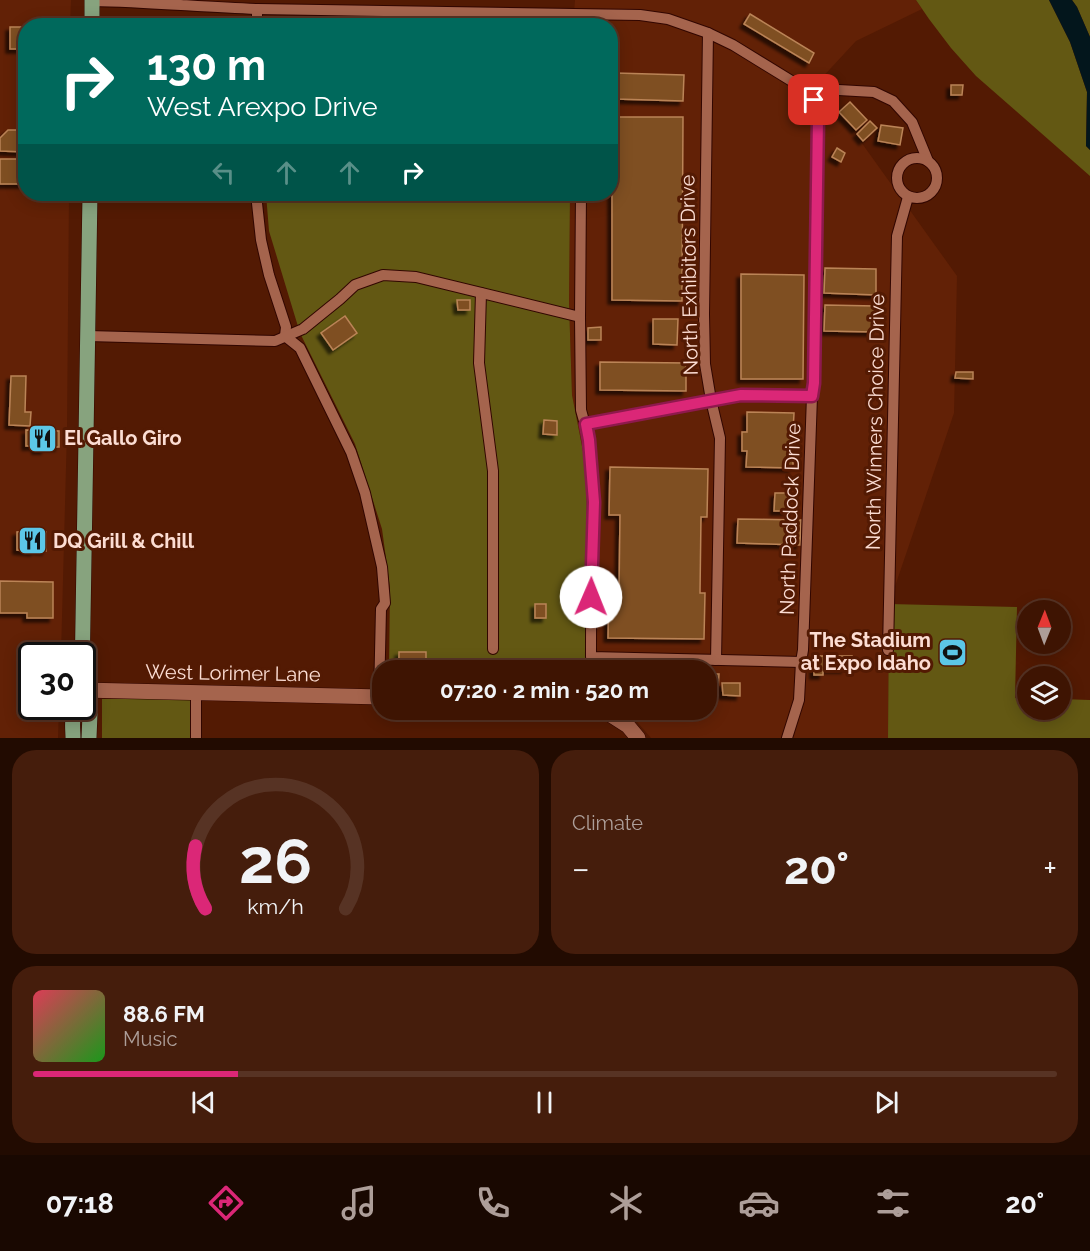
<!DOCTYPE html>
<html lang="en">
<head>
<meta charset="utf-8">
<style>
  body { margin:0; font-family:Raleway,sans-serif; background:#451d0c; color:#f1f3f6; height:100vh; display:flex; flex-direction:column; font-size:22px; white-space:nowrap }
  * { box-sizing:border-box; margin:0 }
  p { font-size:20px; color:#ad9e99 }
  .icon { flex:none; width:33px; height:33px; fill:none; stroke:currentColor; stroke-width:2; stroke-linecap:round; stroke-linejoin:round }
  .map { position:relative; height:738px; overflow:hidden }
  .side { display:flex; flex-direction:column; gap:12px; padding:12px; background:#220b01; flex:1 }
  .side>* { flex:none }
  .guide { position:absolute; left:18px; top:18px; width:600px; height:183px; border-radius:24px; box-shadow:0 3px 15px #0003,0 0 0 2px #573324; background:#00695c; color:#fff; overflow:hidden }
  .needle { width:39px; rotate:1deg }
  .fabs { position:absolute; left:1017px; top:600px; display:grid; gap:12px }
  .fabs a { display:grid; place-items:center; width:54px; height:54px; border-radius:50%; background:#3e1402; box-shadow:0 3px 15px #0003,0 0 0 2px #573324; font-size:30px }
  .speed { position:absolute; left:18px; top:642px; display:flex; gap:12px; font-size:30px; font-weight:700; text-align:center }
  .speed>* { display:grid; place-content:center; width:78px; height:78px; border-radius:50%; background:#3e1402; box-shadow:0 3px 15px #0003,0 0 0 2px #573324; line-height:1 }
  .speed .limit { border:3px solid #111; border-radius:9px; background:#fff; color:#111 }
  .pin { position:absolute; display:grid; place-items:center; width:51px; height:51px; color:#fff; margin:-26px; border-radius:12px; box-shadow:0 3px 9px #0006 }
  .me { position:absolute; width:66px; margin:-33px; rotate:1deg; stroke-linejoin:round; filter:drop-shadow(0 0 4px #0008) }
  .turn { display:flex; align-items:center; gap:21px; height:126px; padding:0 30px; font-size:27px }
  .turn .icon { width:78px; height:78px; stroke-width:2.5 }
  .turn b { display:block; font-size:42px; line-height:51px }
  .lanes { display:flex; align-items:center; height:57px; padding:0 30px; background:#0003; justify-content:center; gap:30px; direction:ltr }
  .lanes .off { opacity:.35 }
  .big { font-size:45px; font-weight:700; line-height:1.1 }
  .side .tile { flex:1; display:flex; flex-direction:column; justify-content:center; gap:9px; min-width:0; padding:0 21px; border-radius:24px; background:#451d0c }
  .side .dial { align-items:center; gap:0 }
  .dial svg { height:156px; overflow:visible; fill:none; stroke:#573324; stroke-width:7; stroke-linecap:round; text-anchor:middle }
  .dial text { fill:#f1f3f6; stroke:none }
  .song { display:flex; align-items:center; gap:18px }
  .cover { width:72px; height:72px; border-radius:9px; background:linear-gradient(135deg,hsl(350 70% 55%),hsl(120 70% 35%)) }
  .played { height:6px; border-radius:3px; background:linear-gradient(90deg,#db2777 20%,#573324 20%) }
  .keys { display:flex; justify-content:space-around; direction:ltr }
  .heat { display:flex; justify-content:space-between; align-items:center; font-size:33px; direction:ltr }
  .side .tiles { flex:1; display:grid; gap:12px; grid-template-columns:1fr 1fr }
  .tile:last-child { grid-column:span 2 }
  .trip { position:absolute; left:372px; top:660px; width:345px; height:60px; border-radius:24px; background:#3e1402; box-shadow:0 3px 15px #0003,0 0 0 2px #573324; font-weight:700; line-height:60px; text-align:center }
  .tab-bar { display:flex; height:96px; justify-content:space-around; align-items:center; background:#190801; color:#ad9e99 }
  .tab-bar .icon { width:42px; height:42px }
  .tab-bar .on { color:#db2777 }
  .tab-bar b { font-size:27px; color:#f1f3f6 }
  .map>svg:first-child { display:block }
  .built { fill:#622106 }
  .green { fill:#635813 }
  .water { fill:#03161c }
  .building { fill:#7f4f24; stroke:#bb8457; stroke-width:1.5; filter:url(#shadow) }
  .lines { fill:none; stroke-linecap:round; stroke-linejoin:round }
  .street-casing { stroke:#310600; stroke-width:12 }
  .secondary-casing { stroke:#310600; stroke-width:16 }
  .primary-casing { stroke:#310600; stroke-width:16 }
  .street { stroke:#a5644d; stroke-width:10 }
  .secondary { stroke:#a5644d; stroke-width:15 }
  .primary { stroke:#87a37e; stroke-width:15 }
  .route-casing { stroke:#8e194d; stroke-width:15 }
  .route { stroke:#db2777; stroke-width:10 }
  .labels { text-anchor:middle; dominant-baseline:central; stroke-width:6; stroke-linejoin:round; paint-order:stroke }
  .street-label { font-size:20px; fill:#fcddd3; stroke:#531a03 }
  .poi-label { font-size:20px; font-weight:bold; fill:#fcddd3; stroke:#531a03; text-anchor:start }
</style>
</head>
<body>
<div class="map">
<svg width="1090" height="738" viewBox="0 0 1090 738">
  <defs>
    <filter id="shadow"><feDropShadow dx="-4" dy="4" stdDeviation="1.5" flood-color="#0009"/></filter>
  </defs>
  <rect width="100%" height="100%" fill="#531a03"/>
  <!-- built -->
  <g class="built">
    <path d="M 0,0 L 71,0 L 70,25 L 26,26 L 26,194 L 69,194 L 67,430 L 61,655 L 32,656 L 32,706 L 59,707 L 58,738 L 0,738 Z"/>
    <path d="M 575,0 L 916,0 L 922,9 L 856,41 L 818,82 L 957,276 L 954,413 L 889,604 L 888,738 L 651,738 L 633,717 L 620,710 L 706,710 L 706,670 L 595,670 L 598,528 L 572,395 L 569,303 L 570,194 L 610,194 L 610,26 L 573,25 Z"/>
  </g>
  <!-- green -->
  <g class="green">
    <path d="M 916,0 L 1049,0 L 1070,42 L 1087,92 L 1086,146 L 1090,150 L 1090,176 L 976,76 L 951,48 L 929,19 Z"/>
    <path d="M 1072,0 L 1090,0 L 1090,37 L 1077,7 Z"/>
    <path d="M 266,20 L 469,25 L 266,26 Z"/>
    <path d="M 266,194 L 570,194 L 569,303 L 572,395 L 598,528 L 595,670 L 389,670 L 390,588 L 382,529 L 355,444 L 300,333 L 269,231 Z"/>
    <path d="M 889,604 L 1017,607 L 1015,698 L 1027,698 L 1028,710 L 1060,710 L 1061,699 L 1090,700 L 1090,738 L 888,738 Z"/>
    <path d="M 102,699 L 191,699 L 192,738 L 102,738 Z"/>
  </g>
  <!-- water -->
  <path class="water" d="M 1049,0 L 1072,0 L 1077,7 L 1090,37 L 1090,150 L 1086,146 L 1087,92 L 1070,42 Z"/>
  <!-- building -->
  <g class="building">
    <path d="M 750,14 L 814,53 L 809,63 L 744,24 Z"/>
    <rect x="10" y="27" width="16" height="22"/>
    <path d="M 616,73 L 684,75 L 683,101 L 615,99 Z"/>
    <path d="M 951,85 L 963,85 L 962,95 L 951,95 Z"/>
    <path d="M 850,102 L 867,120 L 856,130 L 839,112 Z"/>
    <path d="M 612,117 L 683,117 L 682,301 L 612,300 Z"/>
    <path d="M 870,121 L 877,128 L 863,141 L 857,134 Z"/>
    <path d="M 881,125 L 903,128 L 900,145 L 878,141 Z"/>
    <path d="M 8,130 L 26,130 L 26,152 L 0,151 L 0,138 Z"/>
    <path d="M 837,148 L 845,153 L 841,162 L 832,157 Z"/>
    <rect x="0" y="159" width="26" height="25"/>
    <path d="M 825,268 L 876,269 L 876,295 L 824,293 Z"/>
    <path d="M 741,274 L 804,275 L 803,379 L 741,379 Z"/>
    <path d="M 457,300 L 470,300 L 470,310 L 458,310 Z"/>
    <path d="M 825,305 L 875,306 L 875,332 L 824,331 Z"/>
    <path d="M 345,316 L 357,333 L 333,350 L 321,333 Z"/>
    <path d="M 653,319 L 678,319 L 677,345 L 653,344 Z"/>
    <path d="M 601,327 L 601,340 L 588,340 L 588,328 Z"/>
    <path d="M 600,362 L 686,363 L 686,391 L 600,390 Z"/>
    <path d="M 956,372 L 973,372 L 973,379 L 955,378 Z"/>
    <path d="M 11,376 L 26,376 L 25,412 L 31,412 L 30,426 L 9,425 Z"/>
    <path d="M 747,412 L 794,413 L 793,432 L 799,432 L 799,453 L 793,453 L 793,468 L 746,467 L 747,451 L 742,451 L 742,432 L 747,432 Z"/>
    <path d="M 544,420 L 557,421 L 557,435 L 543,434 Z"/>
    <path d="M 26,430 L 59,431 L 59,447 L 45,447 L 45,450 L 36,450 L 36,446 L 26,446 Z"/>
    <path d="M 610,467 L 708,469 L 707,517 L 701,517 L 700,593 L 705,593 L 704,639 L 608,638 L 609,591 L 619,592 L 620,515 L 609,515 Z"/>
    <path d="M 775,493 L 787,493 L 787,511 L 774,511 Z"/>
    <path d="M 738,519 L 801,520 L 800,545 L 737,543 Z"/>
    <path d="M 30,531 L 46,532 L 46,551 L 34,550 L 34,552 L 17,550 L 17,532 Z"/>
    <path d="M 0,581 L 53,582 L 53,618 L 27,618 L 27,613 L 0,613 Z"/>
    <rect x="535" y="604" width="11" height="14"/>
    <path d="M 399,652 L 426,652 L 426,667 L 399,666 Z"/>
    <path d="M 814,656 L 852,656 L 852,664 L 845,664 L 845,669 L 823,669 L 823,675 L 814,675 Z"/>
    <path d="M 513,668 L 570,669 L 570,670 L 513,670 Z"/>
    <path d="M 706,674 L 719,674 L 718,690 L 706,690 Z"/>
    <path d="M 722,683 L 740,683 L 740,696 L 723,695 Z"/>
  </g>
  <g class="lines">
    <defs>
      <g id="street">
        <path d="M 92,1 C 147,2 202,7 257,9 C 384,12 512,13 640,15 L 668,19 L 708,33 L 733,45 L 803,88 L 874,92 L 893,101 L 912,122 L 928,161"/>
        <path d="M 257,26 L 257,9"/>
        <path d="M 708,33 L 704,314 L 705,364 L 711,400 L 720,438 L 716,660"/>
        <circle cx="917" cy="178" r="20"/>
        <path d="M 256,194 L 261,240 L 269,275 L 286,327 L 285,336 L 300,348 L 351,452 L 365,493 L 382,567 L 385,603 L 381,609 L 379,697"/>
        <path d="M 581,194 L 580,317 L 581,410 C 596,457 593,513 592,561 C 591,593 591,625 591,657 L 801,662"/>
        <path d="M 481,293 L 479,363 L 493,471 L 493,649"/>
        <path d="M 88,336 L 275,341 L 303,329 L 340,299 L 355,285 L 383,275 L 416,277 L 580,317"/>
        <path d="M 586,424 L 741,395 L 812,396"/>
        <path d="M 888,650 L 897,236 L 908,197"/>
        <path d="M 196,693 L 196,738"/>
        <path d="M 787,738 L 799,700 L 801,662 L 803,650 L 812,396 L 814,383 L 818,119 L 814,100 L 803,88"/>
      </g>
      <g id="secondary">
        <path d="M 82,690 L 382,697"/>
        <path d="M 603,710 L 628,726 L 638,738"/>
      </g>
      <g id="primary">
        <path d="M 92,26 L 92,0"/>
        <path d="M 82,680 L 90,194"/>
        <path d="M 82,704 L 90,714 L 89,738"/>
        <path d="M 73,738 C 73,728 70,714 79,706"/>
      </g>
    </defs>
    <!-- street casing -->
    <use href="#street" class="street-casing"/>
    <!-- secondary casing -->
    <use href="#secondary" class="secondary-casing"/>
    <!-- primary casing -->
    <use href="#primary" class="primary-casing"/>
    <!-- street -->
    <use href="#street" class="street"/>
    <!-- secondary -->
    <use href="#secondary" class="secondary"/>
    <!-- primary -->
    <use href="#primary" class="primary"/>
  </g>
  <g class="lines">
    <defs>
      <path id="route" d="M 591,597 L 594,502 L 589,440 L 586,424 L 741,395 L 812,396 L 814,383 L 818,119 L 814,100"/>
    </defs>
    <!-- route casing -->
    <use href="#route" class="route-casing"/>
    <!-- route -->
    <use href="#route" class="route"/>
  </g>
  <!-- icons -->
  <defs>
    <symbol id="restaurant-square" viewBox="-11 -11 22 22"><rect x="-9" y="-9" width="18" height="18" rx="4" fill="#5cc7e7" stroke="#531a03"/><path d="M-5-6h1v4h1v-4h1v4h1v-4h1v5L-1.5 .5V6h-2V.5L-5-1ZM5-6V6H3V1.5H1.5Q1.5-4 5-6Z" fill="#111"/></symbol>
    <symbol id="stadium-square" viewBox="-11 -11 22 22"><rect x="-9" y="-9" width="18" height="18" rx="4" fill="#5cc7e7" stroke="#531a03"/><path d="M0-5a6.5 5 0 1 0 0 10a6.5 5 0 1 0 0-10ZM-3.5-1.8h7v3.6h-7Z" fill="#111"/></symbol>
  </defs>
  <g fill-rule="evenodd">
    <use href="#restaurant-square" x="26" y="422" width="33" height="33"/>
    <use href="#restaurant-square" x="16" y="524" width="33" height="33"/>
    <use href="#stadium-square" x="936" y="636" width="33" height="33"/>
  </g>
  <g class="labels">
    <!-- street labels -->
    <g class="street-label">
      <text transform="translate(689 275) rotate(-91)">North Exhibitors Drive</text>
      <text transform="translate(875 422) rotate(-89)">North Winners Choice Drive</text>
      <text transform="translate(790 519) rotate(-88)">North Paddock Drive</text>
      <text transform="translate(233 673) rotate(1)">West Lorimer Lane</text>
    </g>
    <!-- poi labels -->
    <g class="poi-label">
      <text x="64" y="438">El Gallo Giro</text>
      <text x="53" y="541">DQ Grill &amp; Chill</text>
      <text x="931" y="640" text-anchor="end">The Stadium<tspan x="931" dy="23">at Expo Idaho</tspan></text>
    </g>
  </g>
</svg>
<div class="fabs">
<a><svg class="needle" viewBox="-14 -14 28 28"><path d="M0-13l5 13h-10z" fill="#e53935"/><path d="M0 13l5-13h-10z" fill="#ad9e99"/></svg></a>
<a><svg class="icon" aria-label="layers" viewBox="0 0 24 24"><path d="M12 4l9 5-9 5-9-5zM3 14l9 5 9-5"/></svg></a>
</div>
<div class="speed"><div class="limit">30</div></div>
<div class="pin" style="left:814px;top:100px;background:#d93025"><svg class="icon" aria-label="arrive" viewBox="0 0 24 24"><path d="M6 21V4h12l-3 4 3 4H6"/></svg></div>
<svg class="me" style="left:591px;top:597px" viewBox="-20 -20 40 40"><circle r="19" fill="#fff"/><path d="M0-13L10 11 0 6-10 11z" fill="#db2777"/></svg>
<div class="trip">07:20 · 2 min · 520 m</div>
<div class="guide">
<div class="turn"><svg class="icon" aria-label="right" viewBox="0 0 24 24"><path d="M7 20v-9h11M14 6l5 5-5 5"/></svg><div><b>130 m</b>West Arexpo Drive</div></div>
<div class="lanes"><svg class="icon off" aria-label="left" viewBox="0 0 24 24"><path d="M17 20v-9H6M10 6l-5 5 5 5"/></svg><svg class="icon off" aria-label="ahead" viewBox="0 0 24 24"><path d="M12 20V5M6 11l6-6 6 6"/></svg><svg class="icon off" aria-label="ahead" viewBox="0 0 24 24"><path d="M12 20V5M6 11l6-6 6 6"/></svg><svg class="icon" aria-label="right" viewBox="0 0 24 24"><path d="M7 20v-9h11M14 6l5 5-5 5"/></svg></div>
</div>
</div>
<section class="side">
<div class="tiles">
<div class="tile dial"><svg viewBox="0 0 100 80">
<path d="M14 69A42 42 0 1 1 86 69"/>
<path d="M14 69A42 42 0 0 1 9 37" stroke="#db2777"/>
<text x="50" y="56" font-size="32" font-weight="700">26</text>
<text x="50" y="72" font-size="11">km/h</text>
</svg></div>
<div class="tile"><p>Climate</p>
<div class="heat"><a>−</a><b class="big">20°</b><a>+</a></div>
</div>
<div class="tile">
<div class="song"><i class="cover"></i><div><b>88.6 FM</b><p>Music</p></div></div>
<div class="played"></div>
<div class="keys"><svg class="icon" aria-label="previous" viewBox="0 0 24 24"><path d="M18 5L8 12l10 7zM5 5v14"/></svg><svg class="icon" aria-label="pause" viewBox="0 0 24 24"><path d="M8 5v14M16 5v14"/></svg><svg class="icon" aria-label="next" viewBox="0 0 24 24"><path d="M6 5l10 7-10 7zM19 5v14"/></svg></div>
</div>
</div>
</section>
<nav class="tab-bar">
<b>07:18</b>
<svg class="icon on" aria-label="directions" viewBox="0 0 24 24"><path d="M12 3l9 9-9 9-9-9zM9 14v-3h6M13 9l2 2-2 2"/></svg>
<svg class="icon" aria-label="music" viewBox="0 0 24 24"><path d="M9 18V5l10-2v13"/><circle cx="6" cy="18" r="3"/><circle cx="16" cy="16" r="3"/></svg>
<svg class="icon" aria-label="phone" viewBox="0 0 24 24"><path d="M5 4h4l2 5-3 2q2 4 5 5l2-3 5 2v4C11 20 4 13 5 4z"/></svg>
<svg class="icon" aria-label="climate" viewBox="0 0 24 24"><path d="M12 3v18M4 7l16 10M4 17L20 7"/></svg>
<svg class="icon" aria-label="car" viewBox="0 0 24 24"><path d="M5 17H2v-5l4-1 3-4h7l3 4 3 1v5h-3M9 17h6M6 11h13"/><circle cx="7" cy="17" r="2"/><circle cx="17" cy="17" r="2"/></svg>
<svg class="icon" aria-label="filters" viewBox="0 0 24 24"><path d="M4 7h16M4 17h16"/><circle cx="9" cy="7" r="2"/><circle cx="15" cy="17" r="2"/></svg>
<b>20°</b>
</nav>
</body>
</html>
